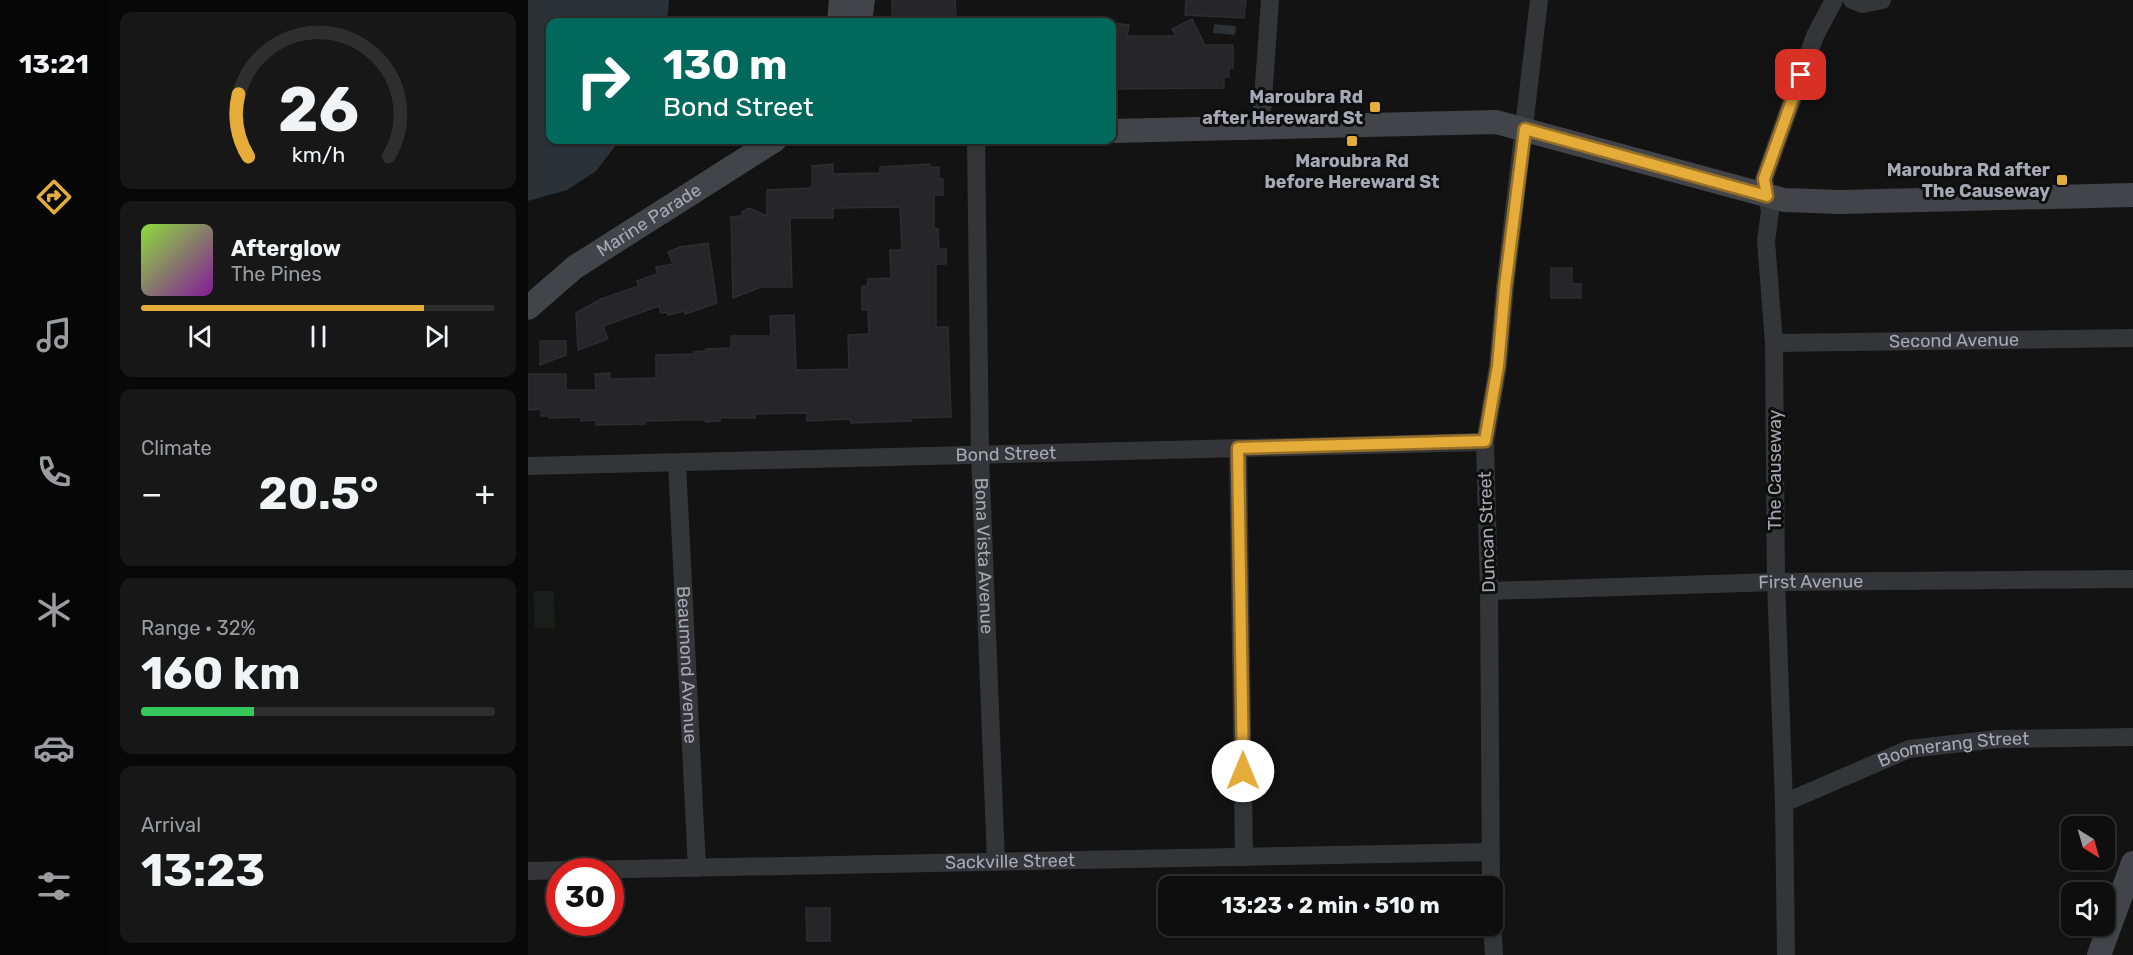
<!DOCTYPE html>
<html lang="en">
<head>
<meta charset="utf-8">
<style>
  body { margin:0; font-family:Rubik,sans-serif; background:#171718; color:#f1f3f6; height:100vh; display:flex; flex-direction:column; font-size:22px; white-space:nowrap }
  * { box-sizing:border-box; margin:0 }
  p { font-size:20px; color:#9b9c9e }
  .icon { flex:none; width:33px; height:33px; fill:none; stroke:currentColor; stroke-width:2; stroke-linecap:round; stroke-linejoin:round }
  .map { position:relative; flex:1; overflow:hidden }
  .side { display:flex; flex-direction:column; gap:12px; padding:12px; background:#080808; width:420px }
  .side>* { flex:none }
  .banner { position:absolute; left:18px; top:18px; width:570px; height:126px; border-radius:12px; box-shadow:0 2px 4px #0004,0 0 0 2px #2e2e2f; background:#00695c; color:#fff; overflow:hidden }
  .needle { width:39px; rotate:143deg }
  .fabs { position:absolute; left:1533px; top:816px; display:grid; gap:12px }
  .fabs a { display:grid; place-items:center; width:54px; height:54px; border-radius:12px; background:#0e0e0f; box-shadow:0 2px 4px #0004,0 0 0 2px #2e2e2f; font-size:30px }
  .speed { position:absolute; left:18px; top:858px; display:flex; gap:12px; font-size:30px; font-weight:700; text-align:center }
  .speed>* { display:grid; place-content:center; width:78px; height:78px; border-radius:50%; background:#0e0e0f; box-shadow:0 2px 4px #0004,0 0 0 2px #2e2e2f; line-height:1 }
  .speed .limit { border:9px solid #d22; background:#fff; color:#111 }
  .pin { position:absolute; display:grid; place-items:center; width:51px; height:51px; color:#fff; margin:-26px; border-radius:12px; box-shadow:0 3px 9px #0006 }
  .me { position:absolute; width:66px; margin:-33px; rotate:0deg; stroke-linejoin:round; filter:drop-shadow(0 0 4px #0008) }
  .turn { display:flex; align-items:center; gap:21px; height:126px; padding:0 18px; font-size:27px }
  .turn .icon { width:78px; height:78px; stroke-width:2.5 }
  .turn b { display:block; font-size:42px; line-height:51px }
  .big { font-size:45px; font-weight:700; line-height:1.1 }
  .side .card { flex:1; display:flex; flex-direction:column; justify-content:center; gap:9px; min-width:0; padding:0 21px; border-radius:12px; background:#171718 }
  .side .dial { align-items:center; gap:0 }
  .dial svg { height:156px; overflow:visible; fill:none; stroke:#2e2e2f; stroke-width:7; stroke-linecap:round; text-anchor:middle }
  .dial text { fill:#f1f3f6; stroke:none }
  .song { display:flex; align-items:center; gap:18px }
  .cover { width:72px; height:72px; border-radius:9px; background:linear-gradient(135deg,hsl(90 70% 55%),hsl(290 70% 35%)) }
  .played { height:6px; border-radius:3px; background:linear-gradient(90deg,#e5ac3a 80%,#2e2e2f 80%) }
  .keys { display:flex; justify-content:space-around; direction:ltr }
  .heat { display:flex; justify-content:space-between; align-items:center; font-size:33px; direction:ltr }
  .charge { height:9px; border-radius:4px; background:linear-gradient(90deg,#34c759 32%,#2e2e2f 0) }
  .trip { position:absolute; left:630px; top:876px; width:345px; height:60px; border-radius:12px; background:#0e0e0f; box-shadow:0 2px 4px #0004,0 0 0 2px #2e2e2f; font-weight:700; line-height:60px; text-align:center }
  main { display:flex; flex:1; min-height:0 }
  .dock { display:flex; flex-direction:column; width:108px; justify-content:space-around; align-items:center; background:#060606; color:#9b9c9e }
  .dock .icon { width:42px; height:42px }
  .dock .on { color:#e5ac3a }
  .dock b { font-size:27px; color:#f1f3f6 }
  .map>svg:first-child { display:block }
  .green { fill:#191e1a }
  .water { fill:#2a3137 }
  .building { fill:#262628; stroke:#2d2d30; stroke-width:1.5 }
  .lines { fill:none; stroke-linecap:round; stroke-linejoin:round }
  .street { stroke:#343539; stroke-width:18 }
  .secondary { stroke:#424449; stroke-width:24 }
  .route-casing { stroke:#957026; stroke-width:15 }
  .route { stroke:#e5ac3a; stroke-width:10 }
  .poi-dot { fill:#e5ac3a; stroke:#0e0e0f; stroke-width:2 }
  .labels { text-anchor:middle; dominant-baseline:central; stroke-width:6; stroke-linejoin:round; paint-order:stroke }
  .poi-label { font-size:18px; font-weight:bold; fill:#a5a9b4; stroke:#0e0e0f; text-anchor:end }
  .street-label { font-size:18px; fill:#a5a9b4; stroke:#0e0e0f }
</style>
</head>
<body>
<main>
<nav class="dock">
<b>13:21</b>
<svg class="icon on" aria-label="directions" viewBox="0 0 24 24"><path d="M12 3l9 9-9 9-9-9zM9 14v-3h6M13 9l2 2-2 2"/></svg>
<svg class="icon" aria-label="music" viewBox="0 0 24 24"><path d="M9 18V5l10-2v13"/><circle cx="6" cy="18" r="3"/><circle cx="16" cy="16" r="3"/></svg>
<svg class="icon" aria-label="phone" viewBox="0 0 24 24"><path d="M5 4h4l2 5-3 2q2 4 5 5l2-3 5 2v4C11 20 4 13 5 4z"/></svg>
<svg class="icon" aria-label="climate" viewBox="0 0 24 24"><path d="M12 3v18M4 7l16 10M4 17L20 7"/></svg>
<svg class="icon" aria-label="car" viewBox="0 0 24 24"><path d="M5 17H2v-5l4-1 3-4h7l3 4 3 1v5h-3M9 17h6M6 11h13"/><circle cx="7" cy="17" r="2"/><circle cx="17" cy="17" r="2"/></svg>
<svg class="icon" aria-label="filters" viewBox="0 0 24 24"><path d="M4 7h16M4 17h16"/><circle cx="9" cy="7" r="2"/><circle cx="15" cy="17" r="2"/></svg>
</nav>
<section class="side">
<div class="card dial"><svg viewBox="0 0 100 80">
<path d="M14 69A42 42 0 1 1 86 69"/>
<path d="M14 69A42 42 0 0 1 9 37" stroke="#e5ac3a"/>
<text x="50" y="56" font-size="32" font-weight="700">26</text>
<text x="50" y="72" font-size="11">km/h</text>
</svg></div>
<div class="card">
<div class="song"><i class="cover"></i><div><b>Afterglow</b><p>The Pines</p></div></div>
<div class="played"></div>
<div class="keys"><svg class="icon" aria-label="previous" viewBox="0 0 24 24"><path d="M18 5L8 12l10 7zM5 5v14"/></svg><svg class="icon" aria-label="pause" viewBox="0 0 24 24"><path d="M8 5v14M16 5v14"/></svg><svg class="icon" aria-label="next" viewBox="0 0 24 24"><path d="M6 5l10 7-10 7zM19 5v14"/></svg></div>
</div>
<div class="card"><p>Climate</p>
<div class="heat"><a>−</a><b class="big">20.5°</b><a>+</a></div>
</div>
<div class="card"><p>Range · 32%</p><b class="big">160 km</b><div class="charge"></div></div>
<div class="card"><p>Arrival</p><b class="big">13:23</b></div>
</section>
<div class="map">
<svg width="1605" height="955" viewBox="0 0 1605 955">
  <rect width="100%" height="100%" fill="#131314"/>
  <!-- green -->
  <path class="green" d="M 5,591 L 26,591 L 27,628 L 7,628 Z"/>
  <!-- water -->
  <g class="water">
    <path d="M 0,0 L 141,0 L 139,22 L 22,22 L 22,140 L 92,140 L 68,171 L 39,190 L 0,201 Z"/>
    <path d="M 686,24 L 708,26 L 707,35 L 685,33 Z"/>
  </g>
  <!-- building -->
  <g class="building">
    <path d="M 364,0 L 427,0 L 428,18 L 370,20 L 370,18 L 364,18 Z"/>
    <path d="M 658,0 L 718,0 L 716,18 L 657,15 Z"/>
    <path d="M 664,19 L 677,45 L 705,45 L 705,68 L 701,68 L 701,77 L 696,77 L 696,88 L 584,89 L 584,23 L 601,25 L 599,36 L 648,36 L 644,29 Z"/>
    <path d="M 305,164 L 305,174 L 352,173 L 352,167 L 402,164 L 402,167 L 411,167 L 411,178 L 415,179 L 415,195 L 406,195 L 406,228 L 410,229 L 411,249 L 418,249 L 418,264 L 408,264 L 408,327 L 420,327 L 423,417 L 383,418 L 383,421 L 323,423 L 322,419 L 279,421 L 279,413 L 227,414 L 227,418 L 192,418 L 192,421 L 178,422 L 178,420 L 156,420 L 117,421 L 117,424 L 68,425 L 68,420 L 53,421 L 53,417 L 21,418 L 21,416 L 13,416 L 13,409 L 0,410 L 0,374 L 38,374 L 38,390 L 68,390 L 67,374 L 82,373 L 82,379 L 128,378 L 128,355 L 166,354 L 166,352 L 177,351 L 178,349 L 203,348 L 203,336 L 243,336 L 242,316 L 266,315 L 268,370 L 321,369 L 320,335 L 341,334 L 340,310 L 334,310 L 334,286 L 339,286 L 340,279 L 363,278 L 362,250 L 374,250 L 372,207 L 305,208 L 305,218 L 262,218 L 264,287 L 233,287 L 205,298 L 203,217 L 214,216 L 214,212 L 221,208 L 239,216 L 239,190 L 284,188 L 284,166 Z"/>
    <path d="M 180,243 L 189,303 L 157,314 L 157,311 L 140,315 L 139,312 L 133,313 L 131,306 L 75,326 L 80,339 L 50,350 L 48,313 L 73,299 L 111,286 L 109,281 L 129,274 L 128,267 L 145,264 L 140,252 L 152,247 Z"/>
    <path d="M 1023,268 L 1044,268 L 1044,284 L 1053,284 L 1053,298 L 1023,298 Z"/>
    <path d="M 12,341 L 38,341 L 38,355 L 12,365 Z"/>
    <path d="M 278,908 L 302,908 L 302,941 L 279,941 Z"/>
  </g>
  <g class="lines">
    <!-- street -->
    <g class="street">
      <path d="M 1324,0 L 1335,4 L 1354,0"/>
      <path d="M 733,127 L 742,0"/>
      <path id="s1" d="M 448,140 L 452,455 L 468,862"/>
      <path id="s2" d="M 1246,343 L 1605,338"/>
      <path d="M 710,448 L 716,857"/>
      <path id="s3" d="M 149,463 L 169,868"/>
      <path id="s4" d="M 0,466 L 957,442"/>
      <path id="s5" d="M 961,591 L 1248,582 L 1605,579"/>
      <path id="s6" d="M 1256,803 L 1381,749 L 1469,739 L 1605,737"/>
      <path id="s7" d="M 0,871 L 962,852"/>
      <path d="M 963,886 L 961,591 L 957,442 L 970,366 L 977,287 L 1011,0"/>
      <path d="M 964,923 L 966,955"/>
      <path d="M 1258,955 L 1256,803 L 1248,582 L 1246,343 L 1238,241 L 1242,212 L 1236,179 L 1287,36 L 1306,0"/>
    </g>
    <!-- secondary -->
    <g class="secondary">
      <path d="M 311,22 L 313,0"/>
      <path d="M 332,22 L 335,0"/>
      <path d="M 584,131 L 968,122 L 1256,200 L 1311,202 L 1605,195"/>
      <path id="s8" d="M 0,308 L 47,267 L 247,140"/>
      <path d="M 1571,955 L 1605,863"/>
    </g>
  </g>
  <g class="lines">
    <defs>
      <path id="route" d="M 715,771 L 710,448 L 957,441 L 970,366 L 977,287 L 997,129 L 1239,196 L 1236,179 L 1273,75"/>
    </defs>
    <!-- route casing -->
    <use href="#route" class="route-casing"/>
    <!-- route -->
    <use href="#route" class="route"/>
  </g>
  <!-- markers -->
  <g class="poi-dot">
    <rect x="841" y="101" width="12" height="12" rx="3"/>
    <rect x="818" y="135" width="12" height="12" rx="3"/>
    <rect x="1528" y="174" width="12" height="12" rx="3"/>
  </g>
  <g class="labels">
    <!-- poi labels -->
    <g class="poi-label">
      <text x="835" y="97">Maroubra Rd<tspan x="835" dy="21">after Hereward St</tspan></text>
      <text x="824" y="161" text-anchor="middle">Maroubra Rd<tspan x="824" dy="21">before Hereward St</tspan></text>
      <text x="1522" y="170">Maroubra Rd after<tspan x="1522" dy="21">The Causeway</tspan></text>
    </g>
    <!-- street labels -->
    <g class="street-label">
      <text stroke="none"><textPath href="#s8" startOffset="150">Marine Parade</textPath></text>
      <text stroke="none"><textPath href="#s2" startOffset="180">Second Avenue</textPath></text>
      <text stroke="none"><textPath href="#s4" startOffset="478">Bond Street</textPath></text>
      <text transform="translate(1247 470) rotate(-90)">The Causeway</text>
      <text transform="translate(959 532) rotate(-92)">Duncan Street</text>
      <text stroke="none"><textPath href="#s1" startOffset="416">Bona Vista Avenue</textPath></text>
      <text stroke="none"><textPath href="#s5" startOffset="322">First Avenue</textPath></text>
      <text stroke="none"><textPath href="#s3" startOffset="202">Beaumond Avenue</textPath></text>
      <text stroke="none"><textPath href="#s6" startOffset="180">Boomerang Street</textPath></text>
      <text stroke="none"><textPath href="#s7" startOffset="482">Sackville Street</textPath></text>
    </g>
  </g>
</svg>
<div class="fabs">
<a><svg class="needle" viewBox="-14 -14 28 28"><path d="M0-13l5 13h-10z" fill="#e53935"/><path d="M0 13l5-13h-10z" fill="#9b9c9e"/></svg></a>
<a><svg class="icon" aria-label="sound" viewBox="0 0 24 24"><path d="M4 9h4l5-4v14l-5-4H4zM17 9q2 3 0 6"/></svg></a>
</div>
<div class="speed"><div class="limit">30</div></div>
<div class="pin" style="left:1273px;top:75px;background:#d93025"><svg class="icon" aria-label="arrive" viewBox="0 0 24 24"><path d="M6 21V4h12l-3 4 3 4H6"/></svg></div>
<svg class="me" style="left:715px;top:771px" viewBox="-20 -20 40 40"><circle r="19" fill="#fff"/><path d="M0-13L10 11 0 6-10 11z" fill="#e5ac3a"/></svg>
<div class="trip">13:23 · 2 min · 510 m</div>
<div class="banner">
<div class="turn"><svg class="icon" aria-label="right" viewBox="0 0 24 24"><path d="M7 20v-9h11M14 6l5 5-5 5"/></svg><div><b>130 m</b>Bond Street</div></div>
</div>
</div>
</main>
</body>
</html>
